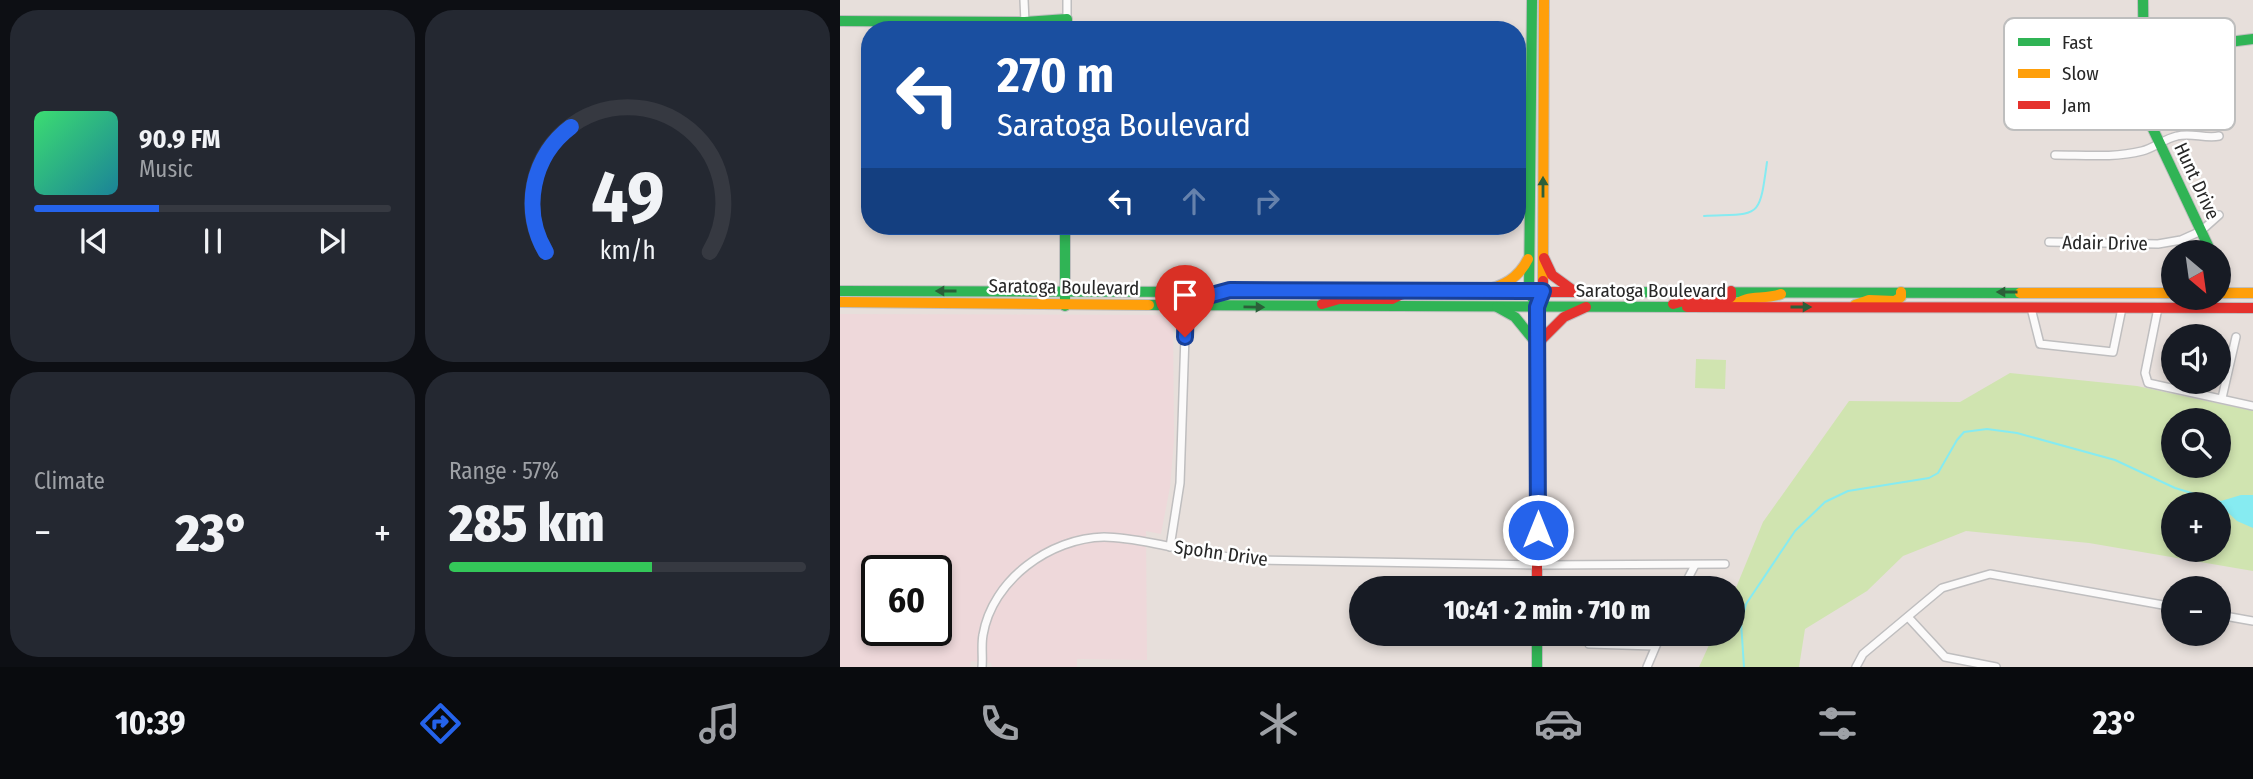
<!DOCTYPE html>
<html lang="en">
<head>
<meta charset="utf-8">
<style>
  body { margin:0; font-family:"Fira Sans Condensed",sans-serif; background:#242831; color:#f1f3f6; height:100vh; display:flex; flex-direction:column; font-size:26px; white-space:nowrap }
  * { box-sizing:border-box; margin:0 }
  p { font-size:23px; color:#9ea1a6 }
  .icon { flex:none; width:38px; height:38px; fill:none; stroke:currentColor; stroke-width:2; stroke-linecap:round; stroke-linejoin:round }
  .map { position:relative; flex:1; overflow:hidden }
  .side { display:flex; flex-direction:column; gap:10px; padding:10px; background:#0d0f14; width:840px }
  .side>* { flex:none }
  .hud { position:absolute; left:21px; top:21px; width:665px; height:214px; border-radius:28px; box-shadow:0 4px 10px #0003; background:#1a4fa0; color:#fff; overflow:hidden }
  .needle { width:46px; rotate:151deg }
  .tools { position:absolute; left:1321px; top:240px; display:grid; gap:14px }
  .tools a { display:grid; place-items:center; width:70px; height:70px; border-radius:50%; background:#171b24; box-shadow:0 4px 10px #0003; font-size:35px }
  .speed { position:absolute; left:21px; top:555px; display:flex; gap:14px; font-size:35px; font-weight:700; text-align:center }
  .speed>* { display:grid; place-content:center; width:91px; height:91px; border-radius:50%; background:#171b24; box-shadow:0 4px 10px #0003; line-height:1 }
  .speed .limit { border:4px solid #111; border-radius:10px; background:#fff; color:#111 }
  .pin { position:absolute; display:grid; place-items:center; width:60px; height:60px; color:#fff; margin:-72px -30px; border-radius:50% 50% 50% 0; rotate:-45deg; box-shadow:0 0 7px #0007 }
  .pin .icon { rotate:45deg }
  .me { position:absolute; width:77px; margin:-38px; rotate:0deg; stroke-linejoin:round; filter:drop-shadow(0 0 5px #0008) }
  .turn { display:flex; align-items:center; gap:24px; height:147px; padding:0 21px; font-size:32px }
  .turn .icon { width:91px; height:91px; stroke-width:2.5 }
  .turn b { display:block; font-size:49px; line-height:60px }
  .lanes { display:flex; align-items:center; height:66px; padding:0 21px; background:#0003; justify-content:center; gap:35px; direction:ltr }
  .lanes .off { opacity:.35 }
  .big { font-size:52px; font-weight:800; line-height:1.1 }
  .side .tile { flex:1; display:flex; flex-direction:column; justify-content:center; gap:10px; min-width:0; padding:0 24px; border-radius:28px; background:#242831 }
  .side .dial { align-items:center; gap:0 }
  .dial svg { height:182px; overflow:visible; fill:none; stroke:#363941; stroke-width:7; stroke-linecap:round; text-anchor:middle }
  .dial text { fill:#f1f3f6; stroke:none }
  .song { display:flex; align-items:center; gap:21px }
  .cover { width:84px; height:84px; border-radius:10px; background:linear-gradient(135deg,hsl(140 70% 55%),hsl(190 70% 35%)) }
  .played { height:7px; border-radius:4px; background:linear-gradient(90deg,#2563eb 35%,#363941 35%) }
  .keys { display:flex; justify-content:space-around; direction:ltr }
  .heat { display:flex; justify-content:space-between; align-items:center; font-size:38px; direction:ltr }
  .charge { height:10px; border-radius:5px; background:linear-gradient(90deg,#34c759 57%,#363941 0) }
  .side .tiles { flex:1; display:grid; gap:10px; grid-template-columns:repeat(2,1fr) }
  .trip { position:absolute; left:509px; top:576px; width:396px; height:70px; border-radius:35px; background:#171b24; box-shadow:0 4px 10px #0003; font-weight:800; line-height:70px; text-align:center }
  .tab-bar { display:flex; height:112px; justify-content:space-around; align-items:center; background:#090b0e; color:#9ea1a6 }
  .tab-bar .icon { width:49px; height:49px }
  .tab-bar .selected { color:#2563eb }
  .tab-bar b { font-size:32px; color:#f1f3f6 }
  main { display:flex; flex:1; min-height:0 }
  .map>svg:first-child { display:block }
  .medical { fill:#eed8da; fill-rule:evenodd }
  .green { fill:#d0e4b0; fill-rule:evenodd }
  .water { fill:#86ebf1 }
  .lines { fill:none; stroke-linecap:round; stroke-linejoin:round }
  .stream { stroke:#86ebf1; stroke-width:2 }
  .street-casing { stroke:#bfbebf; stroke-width:10 }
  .fast-casing { stroke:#bfbebf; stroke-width:12 }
  .slow-casing { stroke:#bfbebf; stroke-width:12 }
  .jam-casing { stroke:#bfbebf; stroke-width:12 }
  .street { stroke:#fbfafa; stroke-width:7 }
  .fast { stroke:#30b455; stroke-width:10 }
  .slow { stroke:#ff9f0a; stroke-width:10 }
  .jam { stroke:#e5322d; stroke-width:10 }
  .oneway { fill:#2b5f39 }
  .route-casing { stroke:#184099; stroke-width:18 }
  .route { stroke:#2563eb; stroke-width:12 }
  .labels { text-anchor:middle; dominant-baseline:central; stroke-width:5; stroke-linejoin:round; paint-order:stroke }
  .street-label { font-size:19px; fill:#272727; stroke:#fff }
  .key { fill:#fff; stroke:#bebebe; stroke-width:2 }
  .key-label { font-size:19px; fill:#272727 }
</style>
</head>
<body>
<main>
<section class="side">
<div class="tiles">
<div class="tile">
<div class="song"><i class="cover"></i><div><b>90.9 FM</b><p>Music</p></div></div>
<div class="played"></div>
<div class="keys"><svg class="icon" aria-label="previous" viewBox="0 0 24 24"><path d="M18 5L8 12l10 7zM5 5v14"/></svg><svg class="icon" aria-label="pause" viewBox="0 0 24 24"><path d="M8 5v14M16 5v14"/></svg><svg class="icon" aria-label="next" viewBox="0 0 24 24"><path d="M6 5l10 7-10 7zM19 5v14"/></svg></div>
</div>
<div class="tile dial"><svg viewBox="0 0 100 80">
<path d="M14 69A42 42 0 1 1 86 69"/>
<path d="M14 69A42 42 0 0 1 25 14" stroke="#2563eb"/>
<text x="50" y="56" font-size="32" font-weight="700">49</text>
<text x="50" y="72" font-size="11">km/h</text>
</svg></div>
<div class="tile"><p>Climate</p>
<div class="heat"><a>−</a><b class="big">23°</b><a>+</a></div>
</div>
<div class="tile"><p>Range · 57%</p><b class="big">285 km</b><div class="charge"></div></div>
</div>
</section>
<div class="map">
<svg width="1413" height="667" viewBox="0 0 1413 667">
  <rect width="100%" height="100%" fill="#e7dfdb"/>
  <!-- medical -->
  <path class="medical" d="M 0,314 L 333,315 L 334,440 L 330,487 L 321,534 L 306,531 L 307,660 L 237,659 L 237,667 L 152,667 L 151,663 L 131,661 L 130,667 L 0,667 ZM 37,570 L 96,570 L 96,630 L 37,630 Z"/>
  <!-- green -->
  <g class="green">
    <path d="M 856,359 L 886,360 L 885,389 L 855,388 Z"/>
    <path d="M 1170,373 L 1297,386 L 1413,411 L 1413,571 L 1249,543 L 1126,531 L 1063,556 L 1027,591 L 965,629 L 959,667 L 859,667 L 874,634 L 892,634 L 893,595 L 923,522 L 1009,401 L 1120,402 ZM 1334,420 L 1379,420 L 1379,466 L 1334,466 ZM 1334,504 L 1379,504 L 1379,550 L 1334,550 Z"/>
  </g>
  <!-- water -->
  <path class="water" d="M 1401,495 L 1413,495 L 1413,528 L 1397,521 L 1380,505 L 1381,501 Z"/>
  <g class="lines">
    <!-- stream -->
    <g class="stream">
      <path d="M 864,216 C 920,213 919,221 927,162"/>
      <path d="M 904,667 L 901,622 L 906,604 L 955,531 L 985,502 L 1008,491 L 1089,478 L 1098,473 L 1117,440 L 1124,432 L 1147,429 L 1177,433 L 1275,460 L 1335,488 L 1381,502"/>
    </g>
    <defs>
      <g id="street">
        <path d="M 184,0 L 185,22"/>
        <path d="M 227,0 L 227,19"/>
        <path d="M 1216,67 L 1303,67"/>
        <path d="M 1215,155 C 1244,155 1274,158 1302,151 C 1314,148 1324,139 1337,136 C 1351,132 1365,139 1379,136"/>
        <path d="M 1209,242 L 1318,244 L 1341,240 L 1361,231 L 1379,215"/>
        <path d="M 1191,308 L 1200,344 L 1273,352 L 1282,308"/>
        <path d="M 1318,308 L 1305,373 L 1308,383 L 1413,406"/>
        <path d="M 1382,398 L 1396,337"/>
        <path d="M 330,547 L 340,483 L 346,306"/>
        <path d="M 843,588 L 855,565"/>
        <path d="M 1379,615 L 1413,621"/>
        <path d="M 1068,617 L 1105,657 L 1156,667"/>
        <path d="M 749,644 L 815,646"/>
        <path d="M 142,667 C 143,657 141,645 143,635 C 152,580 210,538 264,537 C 287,537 310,543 333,547 C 359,553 386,557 413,560 L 698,565 L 885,564"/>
        <path d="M 807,667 L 821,634"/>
        <path d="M 1016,667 L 1023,654 L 1102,588 L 1150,574 L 1334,607"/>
      </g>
      <g id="fast">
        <path d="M 692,0 L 689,291 L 697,307"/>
        <path d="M 1303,0 L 1304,80 L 1312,127 L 1371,252"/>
        <path d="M 0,21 L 185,22 L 227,19 L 227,30"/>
        <path d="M 1303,67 L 1329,65 L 1381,43 L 1413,39"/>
        <path d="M 225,226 L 225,306"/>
        <path d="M 0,291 L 398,292"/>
        <path d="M 753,292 L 1180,293"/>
        <path d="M 309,305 L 847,307"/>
        <path d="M 346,306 L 349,299 L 380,294"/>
        <path d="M 657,307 L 675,317 L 697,344"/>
        <path d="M 697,634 L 697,667"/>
      </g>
      <g id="slow">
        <path d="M 703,281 L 704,0"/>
        <path d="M 642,291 C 663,286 678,279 688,259"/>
        <path d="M 1180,293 L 1334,293"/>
        <path d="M 1379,293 L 1413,293"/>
        <path d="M 0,302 L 309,305"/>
        <path d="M 1015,305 L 1029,300 L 1055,301 L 1061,297 L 1061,292"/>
        <path d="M 892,307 C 909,293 921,301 941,294"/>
      </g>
      <g id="jam">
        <path d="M 704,258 L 712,275 L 734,291"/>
        <path d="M 398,292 L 753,292"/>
        <path d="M 482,304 L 499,299 L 552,299 L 560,295 L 560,290"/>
        <path d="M 833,304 L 847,300 L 886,300 L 891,297 L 891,291"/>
        <path d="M 847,307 L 1413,308"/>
        <path d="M 697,344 L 724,317 L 746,307"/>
        <path d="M 697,588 L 697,307 L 703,291 L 703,281"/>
      </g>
    </defs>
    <!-- street casing -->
    <use href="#street" class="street-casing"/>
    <!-- fast casing -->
    <use href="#fast" class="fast-casing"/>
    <!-- slow casing -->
    <use href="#slow" class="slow-casing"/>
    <!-- jam casing -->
    <use href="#jam" class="jam-casing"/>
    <!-- street -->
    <use href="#street" class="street"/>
    <!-- fast -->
    <use href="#fast" class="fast"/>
    <!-- slow -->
    <use href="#slow" class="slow"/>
    <!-- jam -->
    <use href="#jam" class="jam"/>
  </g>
  <!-- one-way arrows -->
  <defs><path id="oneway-solid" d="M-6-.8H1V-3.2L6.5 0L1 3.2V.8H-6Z" transform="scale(1.75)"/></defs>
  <g class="oneway">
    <use href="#oneway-solid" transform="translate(703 187) rotate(-90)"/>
    <use href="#oneway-solid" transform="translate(106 291) rotate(-180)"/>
    <use href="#oneway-solid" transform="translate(1167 292) rotate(-180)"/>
    <use href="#oneway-solid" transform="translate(414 307) rotate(1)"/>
    <use href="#oneway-solid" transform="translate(961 307)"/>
  </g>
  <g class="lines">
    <defs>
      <path id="route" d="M 345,337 L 346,302 L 390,290 L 703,291 L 697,307 L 698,530"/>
    </defs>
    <!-- route casing -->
    <use href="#route" class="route-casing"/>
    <!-- route -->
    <use href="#route" class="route"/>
  </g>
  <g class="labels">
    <!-- street labels -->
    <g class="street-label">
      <text transform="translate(1357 181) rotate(65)">Hunt Drive</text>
      <text transform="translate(1265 243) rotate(1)">Adair Drive</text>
      <text transform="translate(224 287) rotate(1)">Saratoga Boulevard</text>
      <text x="811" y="290">Saratoga Boulevard</text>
      <text transform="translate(381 553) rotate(8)">Spohn Drive</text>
    </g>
  </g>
  <!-- legend -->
  <rect x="1164" y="18" width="231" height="112" rx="10" class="key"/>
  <rect x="1178" y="38" width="32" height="8" fill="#30b455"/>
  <rect x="1178" y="69" width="32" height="9" fill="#ff9f0a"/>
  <rect x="1178" y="101" width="32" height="8" fill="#e5322d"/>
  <g class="key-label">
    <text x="1222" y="49">Fast</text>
    <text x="1222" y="80">Slow</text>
    <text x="1222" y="112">Jam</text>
  </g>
</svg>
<div class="tools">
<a><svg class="needle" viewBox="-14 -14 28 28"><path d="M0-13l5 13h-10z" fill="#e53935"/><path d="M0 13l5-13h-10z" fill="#9ea1a6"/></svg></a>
<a><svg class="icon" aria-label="sound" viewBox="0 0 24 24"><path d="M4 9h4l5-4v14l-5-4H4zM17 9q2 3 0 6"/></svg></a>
<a><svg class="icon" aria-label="search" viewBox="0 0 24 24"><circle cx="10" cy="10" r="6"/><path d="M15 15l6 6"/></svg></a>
<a>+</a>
<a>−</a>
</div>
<div class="speed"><div class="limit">60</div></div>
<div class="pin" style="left:345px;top:337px;background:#d93025"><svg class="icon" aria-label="arrive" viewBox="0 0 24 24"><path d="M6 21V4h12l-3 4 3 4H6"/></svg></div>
<svg class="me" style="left:698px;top:530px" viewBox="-20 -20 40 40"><circle r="17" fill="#2563eb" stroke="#fff" stroke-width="3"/><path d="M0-11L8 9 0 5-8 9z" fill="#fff"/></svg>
<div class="trip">10:41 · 2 min · 710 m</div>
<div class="hud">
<div class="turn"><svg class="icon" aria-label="left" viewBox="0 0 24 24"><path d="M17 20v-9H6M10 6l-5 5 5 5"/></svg><div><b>270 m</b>Saratoga Boulevard</div></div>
<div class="lanes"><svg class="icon" aria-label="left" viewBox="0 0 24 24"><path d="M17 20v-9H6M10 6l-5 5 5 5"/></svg><svg class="icon off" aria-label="ahead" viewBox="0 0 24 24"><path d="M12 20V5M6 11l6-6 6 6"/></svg><svg class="icon off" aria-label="right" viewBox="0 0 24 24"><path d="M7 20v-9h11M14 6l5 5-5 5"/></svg></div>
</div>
</div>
</main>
<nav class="tab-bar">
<b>10:39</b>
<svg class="icon selected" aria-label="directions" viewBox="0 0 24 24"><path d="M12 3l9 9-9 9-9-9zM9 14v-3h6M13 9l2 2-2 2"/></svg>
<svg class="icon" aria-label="music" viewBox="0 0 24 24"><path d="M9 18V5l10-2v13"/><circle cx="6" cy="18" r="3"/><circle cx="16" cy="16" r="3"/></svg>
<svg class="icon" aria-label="phone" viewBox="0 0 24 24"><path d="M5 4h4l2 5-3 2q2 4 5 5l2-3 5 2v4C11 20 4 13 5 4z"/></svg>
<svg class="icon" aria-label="climate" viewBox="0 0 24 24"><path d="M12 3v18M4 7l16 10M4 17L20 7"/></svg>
<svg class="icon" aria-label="car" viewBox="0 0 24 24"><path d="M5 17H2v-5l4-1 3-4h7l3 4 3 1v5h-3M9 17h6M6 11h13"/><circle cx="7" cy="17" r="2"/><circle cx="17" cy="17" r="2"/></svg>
<svg class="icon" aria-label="filters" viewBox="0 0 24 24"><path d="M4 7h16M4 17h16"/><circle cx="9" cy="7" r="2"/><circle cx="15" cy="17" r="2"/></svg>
<b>23°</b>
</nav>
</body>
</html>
